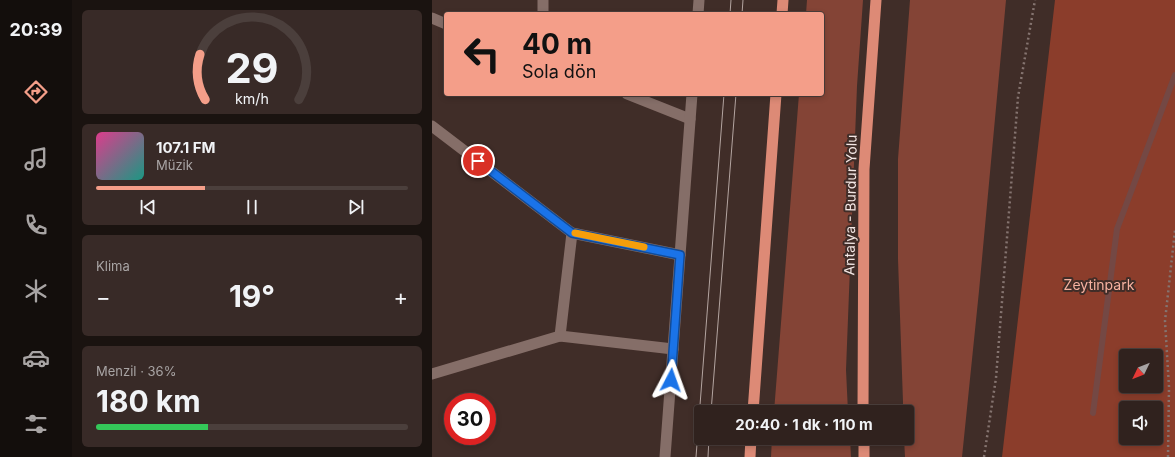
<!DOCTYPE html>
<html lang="tr">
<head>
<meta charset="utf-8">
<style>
  body { margin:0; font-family:Inter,sans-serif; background:#382a27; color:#f1f3f6; height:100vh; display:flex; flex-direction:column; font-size:15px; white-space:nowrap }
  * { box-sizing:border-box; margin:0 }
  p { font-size:13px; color:#a8a4a4 }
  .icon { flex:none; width:22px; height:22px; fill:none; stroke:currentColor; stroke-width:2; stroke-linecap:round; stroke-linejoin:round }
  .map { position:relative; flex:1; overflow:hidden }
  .details { display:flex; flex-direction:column; gap:10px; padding:10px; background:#1a1310; width:360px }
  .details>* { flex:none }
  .banner { position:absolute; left:12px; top:12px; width:380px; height:84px; border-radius:4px; box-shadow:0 2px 6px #0003,0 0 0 1px #4b3f3c; background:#f49e89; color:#111; overflow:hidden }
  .needle { width:26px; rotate:227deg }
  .fabs { position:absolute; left:687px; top:349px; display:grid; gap:8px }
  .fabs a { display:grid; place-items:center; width:44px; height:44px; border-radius:4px; background:#30221e; box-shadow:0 2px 6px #0003,0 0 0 1px #4b3f3c; font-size:20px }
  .speed { position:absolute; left:12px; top:393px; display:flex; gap:8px; font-size:20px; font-weight:700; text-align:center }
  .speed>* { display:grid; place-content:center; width:52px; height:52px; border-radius:50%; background:#30221e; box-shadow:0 2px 6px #0003,0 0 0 1px #4b3f3c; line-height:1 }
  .speed .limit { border:6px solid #d22; background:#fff; color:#111 }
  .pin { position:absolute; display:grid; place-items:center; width:34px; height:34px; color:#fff; margin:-17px; border:2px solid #fff; border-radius:50%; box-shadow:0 1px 4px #0007 }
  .me { position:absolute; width:44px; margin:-22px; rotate:4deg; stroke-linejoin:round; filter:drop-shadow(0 0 3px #0008) }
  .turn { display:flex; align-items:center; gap:14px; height:84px; padding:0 12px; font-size:18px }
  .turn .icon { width:52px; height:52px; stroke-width:2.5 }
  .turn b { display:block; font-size:28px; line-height:34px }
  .big { font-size:30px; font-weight:700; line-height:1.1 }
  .details .widget { flex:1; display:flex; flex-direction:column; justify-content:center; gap:6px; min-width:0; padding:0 14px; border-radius:6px; background:#382a27 }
  .details .dial { align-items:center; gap:0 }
  .dial svg { height:104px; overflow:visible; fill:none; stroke:#4b3f3c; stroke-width:7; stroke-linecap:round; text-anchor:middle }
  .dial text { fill:#f1f3f6; stroke:none }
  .song { display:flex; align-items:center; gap:12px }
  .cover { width:48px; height:48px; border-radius:6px; background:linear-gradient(135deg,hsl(330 70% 55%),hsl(170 70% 35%)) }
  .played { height:4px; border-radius:2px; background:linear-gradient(90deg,#f49e89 35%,#4b3f3c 35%) }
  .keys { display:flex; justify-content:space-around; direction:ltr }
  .heat { display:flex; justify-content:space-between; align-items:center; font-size:22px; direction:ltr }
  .charge { height:6px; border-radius:3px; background:linear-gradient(90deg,#34c759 36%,#4b3f3c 0) }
  .trip { position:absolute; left:262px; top:405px; width:220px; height:40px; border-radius:4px; background:#30221e; box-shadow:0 2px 6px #0003,0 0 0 1px #4b3f3c; font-weight:700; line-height:40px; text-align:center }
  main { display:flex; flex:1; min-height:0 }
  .tabs { display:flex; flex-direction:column; width:72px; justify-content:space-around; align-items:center; background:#130e0c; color:#a8a4a4 }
  .tabs .icon { width:28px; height:28px }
  .tabs .active { color:#f49e89 }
  .tabs b { font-size:18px; color:#f1f3f6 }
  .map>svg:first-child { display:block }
  .green { fill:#844436 }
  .forest { fill:#8b3d2b; fill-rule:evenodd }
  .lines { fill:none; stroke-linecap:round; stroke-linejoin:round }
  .stream { stroke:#744844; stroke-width:6 }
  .path { stroke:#857470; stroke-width:2.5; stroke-dasharray:2 3; stroke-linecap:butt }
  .minor { stroke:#856e68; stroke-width:11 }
  .trunk { stroke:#dd8a76; stroke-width:11 }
  .tram { stroke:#b4a5a1; stroke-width:1 }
  .route-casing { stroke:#114b97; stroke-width:10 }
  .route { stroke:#1a73e8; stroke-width:7 }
  .slow { stroke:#f59e0b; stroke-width:7 }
  .labels { text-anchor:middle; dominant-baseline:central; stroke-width:4; stroke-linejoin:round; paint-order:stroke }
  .street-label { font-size:14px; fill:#f4e7e4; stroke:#402d28 }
  .park-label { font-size:14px; fill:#f6b1a0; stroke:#402d28 }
</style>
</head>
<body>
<main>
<nav class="tabs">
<b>20:39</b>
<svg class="icon active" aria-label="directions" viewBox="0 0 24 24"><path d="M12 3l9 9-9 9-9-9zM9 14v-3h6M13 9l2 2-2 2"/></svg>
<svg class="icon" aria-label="music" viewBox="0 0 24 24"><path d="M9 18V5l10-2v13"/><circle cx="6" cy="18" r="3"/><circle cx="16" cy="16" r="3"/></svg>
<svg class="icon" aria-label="phone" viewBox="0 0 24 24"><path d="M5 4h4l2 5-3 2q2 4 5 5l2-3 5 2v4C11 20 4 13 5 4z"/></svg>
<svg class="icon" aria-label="climate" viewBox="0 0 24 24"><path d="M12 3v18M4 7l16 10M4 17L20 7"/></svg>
<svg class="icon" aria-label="car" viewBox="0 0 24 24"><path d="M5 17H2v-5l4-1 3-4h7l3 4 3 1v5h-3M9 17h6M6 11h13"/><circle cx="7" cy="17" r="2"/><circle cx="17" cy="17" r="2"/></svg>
<svg class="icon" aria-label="filters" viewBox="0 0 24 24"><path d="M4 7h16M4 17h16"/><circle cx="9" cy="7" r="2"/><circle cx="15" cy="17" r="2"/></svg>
</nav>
<section class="details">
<div class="widget dial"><svg viewBox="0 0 100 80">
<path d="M14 69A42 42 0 1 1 86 69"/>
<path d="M14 69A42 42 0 0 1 10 34" stroke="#f49e89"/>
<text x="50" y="56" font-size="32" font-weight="700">29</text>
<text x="50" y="72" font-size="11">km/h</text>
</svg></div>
<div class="widget">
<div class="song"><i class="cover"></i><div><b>107.1 FM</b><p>Müzik</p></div></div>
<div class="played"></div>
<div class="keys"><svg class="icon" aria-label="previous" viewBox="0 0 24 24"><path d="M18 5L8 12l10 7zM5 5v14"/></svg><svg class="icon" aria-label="pause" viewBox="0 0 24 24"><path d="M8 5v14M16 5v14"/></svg><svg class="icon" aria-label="next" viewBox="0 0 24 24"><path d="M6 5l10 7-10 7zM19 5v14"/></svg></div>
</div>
<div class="widget"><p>Klima</p>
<div class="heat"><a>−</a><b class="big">19°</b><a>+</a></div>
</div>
<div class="widget"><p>Menzil · 36%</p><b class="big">180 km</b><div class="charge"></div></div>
</section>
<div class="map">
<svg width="743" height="457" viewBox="0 0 743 457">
  <rect width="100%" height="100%" fill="#402d28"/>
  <!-- green -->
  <g class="green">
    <path d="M 375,0 L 431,0 L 425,86 L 414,370 L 416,412 L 342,412 L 367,94 L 390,94 L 390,14 L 374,14 Z"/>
    <path d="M 478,0 L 574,0 L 547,291 L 530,457 L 473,457 L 472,438 L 475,438 L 475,412 L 471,412 L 471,402 L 466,259 L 466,159 Z"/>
    <path d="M 340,438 L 418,438 L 419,457 L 339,457 Z"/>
  </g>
  <!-- forest -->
  <path class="forest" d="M 623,0 L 743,0 L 743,457 L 570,457 ZM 694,356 L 724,356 L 724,386 L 694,386 ZM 694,408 L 724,408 L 724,438 L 694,438 Z"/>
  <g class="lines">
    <!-- stream -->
    <path class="stream" d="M 661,413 L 685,229 L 743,75"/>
    <!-- path -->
    <g class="path">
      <path d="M 552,457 L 564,378 L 586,97 L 603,0"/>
      <path d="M 736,457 L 737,387 L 733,321 L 743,230"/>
    </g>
    <!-- minor -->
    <g class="minor">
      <path d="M 111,0 L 111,14"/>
      <path d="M 266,14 L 267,0"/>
      <path d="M 0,18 L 14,24"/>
      <path d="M 195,94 L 258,119"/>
      <path d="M 0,126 L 140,233 L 248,255"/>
      <path d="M 128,336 L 140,233"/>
      <path d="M 0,374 L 128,336 L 241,349"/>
      <path d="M 233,457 L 260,94"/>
    </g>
    <!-- trunk -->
    <g class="trunk">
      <path d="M 350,14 L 351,0"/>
      <path d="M 321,412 L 344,94"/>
      <path d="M 431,412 L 432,169 L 444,0"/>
      <path d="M 432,438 L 432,457"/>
      <path d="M 318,457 L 319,438"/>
    </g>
    <!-- tram -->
    <g class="tram">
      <path d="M 298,14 L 299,0"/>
      <path d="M 310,14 L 311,0"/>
      <path d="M 279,412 L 304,94"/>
      <path d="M 264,457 L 292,94"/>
      <path d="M 276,457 L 277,438"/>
    </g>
  </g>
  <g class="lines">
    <defs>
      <path id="route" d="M 46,161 L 140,233 L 248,255 L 239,380"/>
    </defs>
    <!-- route casing -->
    <use href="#route" class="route-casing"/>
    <!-- route -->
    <use href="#route" class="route"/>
    <!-- slow -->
    <path class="slow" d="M 143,233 L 212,247"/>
  </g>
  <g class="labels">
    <!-- street labels -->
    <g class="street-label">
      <text transform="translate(418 205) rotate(-89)">Antalya - Burdur Yolu</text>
    </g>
    <!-- park labels -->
    <g class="park-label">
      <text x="667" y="284">Zeytinpark</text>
    </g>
  </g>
</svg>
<div class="fabs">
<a><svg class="needle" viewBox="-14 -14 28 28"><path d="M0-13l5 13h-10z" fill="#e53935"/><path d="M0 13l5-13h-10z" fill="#a8a4a4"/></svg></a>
<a><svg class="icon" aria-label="sound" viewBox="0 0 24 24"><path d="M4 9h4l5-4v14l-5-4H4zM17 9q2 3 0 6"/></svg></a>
</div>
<div class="speed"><div class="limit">30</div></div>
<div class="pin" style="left:46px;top:161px;background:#d93025"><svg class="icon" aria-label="arrive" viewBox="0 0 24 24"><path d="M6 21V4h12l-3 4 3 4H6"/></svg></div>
<svg class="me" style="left:239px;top:380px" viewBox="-20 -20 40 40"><path d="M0-17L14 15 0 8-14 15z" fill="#1a73e8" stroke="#fff" stroke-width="4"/></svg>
<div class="trip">20:40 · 1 dk · 110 m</div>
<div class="banner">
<div class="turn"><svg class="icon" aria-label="left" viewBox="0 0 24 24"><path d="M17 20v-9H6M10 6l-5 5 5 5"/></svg><div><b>40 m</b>Sola dön</div></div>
</div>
</div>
</main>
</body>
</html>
